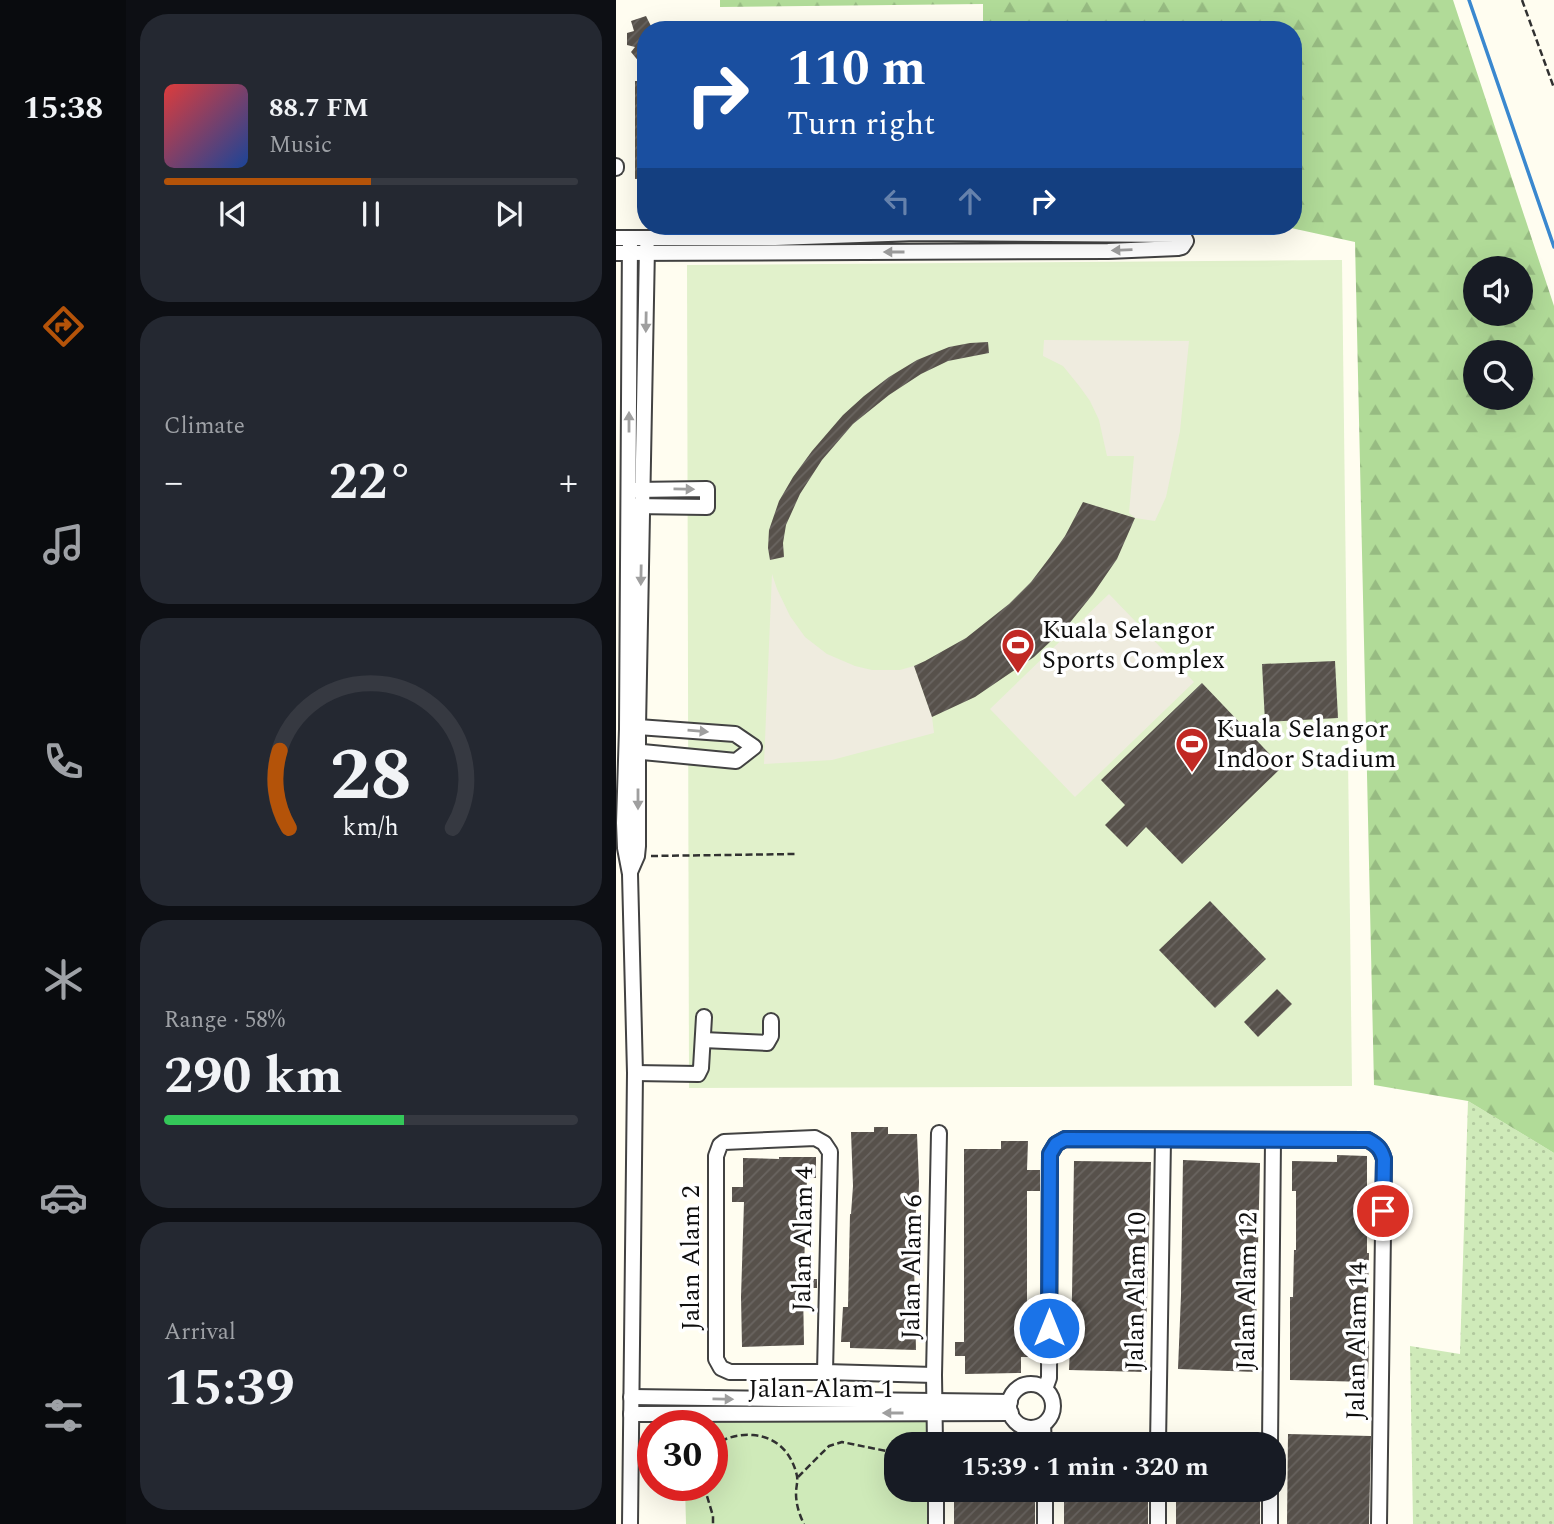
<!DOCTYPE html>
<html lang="en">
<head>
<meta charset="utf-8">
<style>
  body { margin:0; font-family:Spectral,serif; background:#242831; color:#f1f3f6; height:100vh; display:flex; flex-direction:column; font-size:26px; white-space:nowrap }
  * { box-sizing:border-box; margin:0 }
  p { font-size:23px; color:#9ea1a6 }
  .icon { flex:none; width:38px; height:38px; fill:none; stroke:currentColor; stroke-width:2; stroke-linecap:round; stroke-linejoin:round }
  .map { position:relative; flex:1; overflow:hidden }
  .side { display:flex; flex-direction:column; gap:14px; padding:14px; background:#0d0f14; width:490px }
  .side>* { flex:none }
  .hud { position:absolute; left:21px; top:21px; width:665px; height:214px; border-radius:28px; box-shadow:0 7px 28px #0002; background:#1a4fa0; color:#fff; overflow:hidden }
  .fabs { position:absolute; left:847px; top:256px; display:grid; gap:14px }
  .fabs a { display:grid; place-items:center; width:70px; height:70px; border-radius:50%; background:#171b24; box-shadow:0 7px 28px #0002; font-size:35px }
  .speed { position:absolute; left:21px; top:1410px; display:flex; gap:14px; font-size:35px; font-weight:700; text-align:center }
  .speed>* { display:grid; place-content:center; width:91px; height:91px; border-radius:50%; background:#171b24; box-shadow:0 7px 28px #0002; line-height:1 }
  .speed .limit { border:10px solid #d22; background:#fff; color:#111 }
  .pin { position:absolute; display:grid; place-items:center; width:60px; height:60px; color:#fff; margin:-30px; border:4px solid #fff; border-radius:50%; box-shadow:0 2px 7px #0007 }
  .me { position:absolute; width:77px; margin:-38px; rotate:0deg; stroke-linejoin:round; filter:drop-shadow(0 0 5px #0008) }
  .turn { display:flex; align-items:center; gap:24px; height:147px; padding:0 35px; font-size:32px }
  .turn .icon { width:91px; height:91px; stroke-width:2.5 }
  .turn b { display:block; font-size:49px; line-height:60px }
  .lanes { display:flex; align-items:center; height:66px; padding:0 35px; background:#0003; justify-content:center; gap:35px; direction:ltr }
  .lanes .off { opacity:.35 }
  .big { font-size:52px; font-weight:700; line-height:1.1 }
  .side .tile { flex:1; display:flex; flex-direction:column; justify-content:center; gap:10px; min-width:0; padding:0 24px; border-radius:28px; background:#242831 }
  .side .dial { align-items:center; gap:0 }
  .dial svg { height:182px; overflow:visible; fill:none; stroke:#363941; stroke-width:7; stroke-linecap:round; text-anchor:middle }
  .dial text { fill:#f1f3f6; stroke:none }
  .song { display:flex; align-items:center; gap:21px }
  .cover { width:84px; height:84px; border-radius:10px; background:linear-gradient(135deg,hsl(0 70% 55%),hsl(220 70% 35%)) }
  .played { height:7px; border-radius:4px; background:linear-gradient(90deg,#b45309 50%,#363941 50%) }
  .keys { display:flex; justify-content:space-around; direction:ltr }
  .heat { display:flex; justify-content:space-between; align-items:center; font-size:38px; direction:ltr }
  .charge { height:10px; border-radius:5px; background:linear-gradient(90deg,#34c759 58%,#363941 0) }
  .trip { position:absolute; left:268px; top:1432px; width:402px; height:70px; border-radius:28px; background:#171b24; box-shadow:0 7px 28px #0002; font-weight:700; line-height:70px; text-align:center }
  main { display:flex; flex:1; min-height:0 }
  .menu { display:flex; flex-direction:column; width:126px; justify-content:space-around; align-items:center; background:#090b0e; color:#9ea1a6 }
  .menu .icon { width:49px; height:49px }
  .menu .on { color:#b45309 }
  .menu b { font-size:32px; color:#f1f3f6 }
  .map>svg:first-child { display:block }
  .grass { fill:url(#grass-dots) }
  .forest { fill:url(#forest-firs); fill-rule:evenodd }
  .park { fill:#cfeab9 }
  .pitch { fill:#e1f1cb }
  .plaza { fill:#efecdf }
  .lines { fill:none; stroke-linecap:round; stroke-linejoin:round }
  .stream { stroke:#3a88cf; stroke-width:3.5 }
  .building { fill:url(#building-hatch) }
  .minor-casing { stroke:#424242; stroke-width:18 }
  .path { stroke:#313131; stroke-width:2.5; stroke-dasharray:7 3.5; stroke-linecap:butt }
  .minor { stroke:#fff; stroke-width:14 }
  .oneway { fill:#9f9f9f }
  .route-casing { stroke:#114b97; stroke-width:18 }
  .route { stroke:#1a73e8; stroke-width:12 }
  .labels { text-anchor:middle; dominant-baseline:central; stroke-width:7; stroke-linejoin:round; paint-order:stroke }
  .poi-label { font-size:26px; fill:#0f0f0f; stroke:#fff; text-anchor:start }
  .street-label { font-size:26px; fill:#0f0f0f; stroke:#fff }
</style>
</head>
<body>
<main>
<nav class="menu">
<b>15:38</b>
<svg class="icon on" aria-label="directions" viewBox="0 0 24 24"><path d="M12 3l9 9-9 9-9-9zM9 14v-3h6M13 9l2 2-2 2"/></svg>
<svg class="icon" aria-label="music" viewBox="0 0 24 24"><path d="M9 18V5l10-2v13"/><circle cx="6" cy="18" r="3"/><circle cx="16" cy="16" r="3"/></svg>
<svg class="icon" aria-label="phone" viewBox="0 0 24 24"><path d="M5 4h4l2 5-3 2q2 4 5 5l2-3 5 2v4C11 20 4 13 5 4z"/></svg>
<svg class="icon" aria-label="climate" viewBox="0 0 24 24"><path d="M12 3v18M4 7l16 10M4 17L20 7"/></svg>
<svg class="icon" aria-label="car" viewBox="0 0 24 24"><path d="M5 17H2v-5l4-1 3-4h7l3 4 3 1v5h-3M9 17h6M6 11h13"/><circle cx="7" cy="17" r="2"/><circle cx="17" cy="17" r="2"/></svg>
<svg class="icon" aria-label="filters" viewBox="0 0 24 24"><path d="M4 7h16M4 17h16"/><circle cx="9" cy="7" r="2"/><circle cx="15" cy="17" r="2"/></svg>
</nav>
<section class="side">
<div class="tile">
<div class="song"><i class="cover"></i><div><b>88.7 FM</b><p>Music</p></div></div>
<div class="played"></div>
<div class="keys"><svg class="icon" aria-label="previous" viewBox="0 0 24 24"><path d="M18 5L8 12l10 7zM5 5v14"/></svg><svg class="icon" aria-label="pause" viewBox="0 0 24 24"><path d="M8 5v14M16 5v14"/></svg><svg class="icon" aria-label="next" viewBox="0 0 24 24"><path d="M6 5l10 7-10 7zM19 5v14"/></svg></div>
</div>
<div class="tile"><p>Climate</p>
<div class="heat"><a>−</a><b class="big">22°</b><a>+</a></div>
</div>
<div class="tile dial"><svg viewBox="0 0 100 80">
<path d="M14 69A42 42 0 1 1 86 69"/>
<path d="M14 69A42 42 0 0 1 10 35" stroke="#b45309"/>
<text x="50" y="56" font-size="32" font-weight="700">28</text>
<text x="50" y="72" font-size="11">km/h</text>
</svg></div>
<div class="tile"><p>Range · 58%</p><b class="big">290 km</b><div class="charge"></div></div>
<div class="tile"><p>Arrival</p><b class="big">15:39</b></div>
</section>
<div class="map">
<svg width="938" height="1524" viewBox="0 0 938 1524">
  <defs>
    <pattern id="grass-dots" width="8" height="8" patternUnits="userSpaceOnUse" patternTransform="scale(1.75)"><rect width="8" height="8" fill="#cfeab9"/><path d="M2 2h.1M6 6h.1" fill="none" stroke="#b1c89e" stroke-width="1.8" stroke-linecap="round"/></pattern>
    <pattern id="forest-firs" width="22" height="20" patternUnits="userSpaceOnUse" patternTransform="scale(1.75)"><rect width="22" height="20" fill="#b1db98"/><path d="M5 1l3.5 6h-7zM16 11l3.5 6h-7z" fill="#97bb82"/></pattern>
    <pattern id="building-hatch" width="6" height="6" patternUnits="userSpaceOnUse" patternTransform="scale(1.75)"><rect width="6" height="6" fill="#57514b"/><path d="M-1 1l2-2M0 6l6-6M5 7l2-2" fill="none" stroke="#6a6561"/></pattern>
  </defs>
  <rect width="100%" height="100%" fill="#fffdf0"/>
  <!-- grass -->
  <path class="grass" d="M 852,1101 L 938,1153 L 938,1524 L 797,1524 L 794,1346 L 844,1354 Z"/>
  <!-- forest -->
  <path class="forest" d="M 104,0 L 837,0 L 938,306 L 938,1153 L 852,1101 L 758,1085 L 739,242 L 666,226 L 677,226 L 677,30 L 367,30 L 367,4 L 104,7 ZM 859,268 L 905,268 L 905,313 L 859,313 ZM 859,352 L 905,352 L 905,397 L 859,397 Z"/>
  <!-- park -->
  <path class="park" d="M 311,1420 L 311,1444 L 280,1444 L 280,1489 L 312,1489 L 312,1524 L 70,1524 L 69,1486 L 96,1486 L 96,1426 L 69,1426 L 69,1421 Z"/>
  <!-- pitch -->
  <path class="pitch" d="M 726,260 L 736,1086 L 73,1088 L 71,265 Z"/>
  <!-- plaza -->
  <g class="plaza">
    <path d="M 428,340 L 573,341 L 564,431 L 550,497 L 539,521 L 519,518 L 513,513 L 518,456 L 491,456 L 483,420 L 474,401 L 464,387 L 447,366 L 427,356 Z"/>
    <path d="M 156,574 L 161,589 L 174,616 L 189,637 L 211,654 L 239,666 L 256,670 L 284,670 L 298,666 L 316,717 L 318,733 L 216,760 L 148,764 Z"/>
    <path d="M 493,594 L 578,682 L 459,797 L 374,709 Z"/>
  </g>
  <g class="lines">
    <!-- stream -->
    <path class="stream" d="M 853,0 L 938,247"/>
  </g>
  <!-- building -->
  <g class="building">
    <path d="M 30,16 L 37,30 L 30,30 L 30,60 L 24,63 L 15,52 L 19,47 L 11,45 L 11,33 L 18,31 L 15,21 Z"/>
    <rect x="19" y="81" width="11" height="98"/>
    <path d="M 372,342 L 373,353 L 332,361 L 305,374 L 273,395 L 237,424 L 206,460 L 184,494 L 170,525 L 167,543 L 168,557 L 154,560 L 152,548 L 153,530 L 163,501 L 177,477 L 196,451 L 227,415 L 248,396 L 273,377 L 301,360 L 333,347 L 354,343 Z"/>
    <path d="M 467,502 L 519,518 L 501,559 L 477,594 L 452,625 L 418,657 L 359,697 L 316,717 L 298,666 L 309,661 L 350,638 L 393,604 L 415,582 L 434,557 L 449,536 Z"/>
    <path d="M 719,661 L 722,718 L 649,722 L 646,664 Z"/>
    <path d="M 586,683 L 666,767 L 566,864 L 530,827 L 511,847 L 489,825 L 509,805 L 485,780 Z"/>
    <path d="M 594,901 L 650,959 L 599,1008 L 543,950 Z"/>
    <path d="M 661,989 L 676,1004 L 642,1037 L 628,1022 Z"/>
    <path d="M 258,1127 L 272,1127 L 272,1134 L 301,1134 L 303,1182 L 302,1209 L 300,1209 L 298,1265 L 300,1350 L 234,1348 L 234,1342 L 225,1342 L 227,1307 L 232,1307 L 234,1214 L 235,1214 L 237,1186 L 235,1132 L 258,1132 Z"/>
    <path d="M 385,1141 L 412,1141 L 411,1170 L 424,1170 L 424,1191 L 411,1191 L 411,1336 L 424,1336 L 423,1357 L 405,1357 L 405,1373 L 349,1374 L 349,1356 L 339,1356 L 339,1342 L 348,1342 L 348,1149 L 385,1149 Z"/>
    <path d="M 721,1155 L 751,1156 L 751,1253 L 753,1253 L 751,1341 L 753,1341 L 752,1382 L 674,1380 L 674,1297 L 677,1297 L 678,1250 L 680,1250 L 680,1191 L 676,1191 L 676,1161 L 721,1162 Z"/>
    <path d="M 163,1157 L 200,1157 L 200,1178 L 191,1178 L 188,1268 L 190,1268 L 190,1279 L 201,1279 L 201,1288 L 187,1288 L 188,1345 L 126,1347 L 125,1297 L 128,1202 L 116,1202 L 116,1187 L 127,1187 L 127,1158 L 163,1159 Z"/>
    <path d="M 567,1160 L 644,1163 L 639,1372 L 562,1369 L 565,1295 Z"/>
    <path d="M 458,1161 L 535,1162 L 529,1372 L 453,1370 L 456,1296 Z"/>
    <path d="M 338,1434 L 377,1435 L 377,1444 L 338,1444 Z"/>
    <path d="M 449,1434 L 533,1435 L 532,1444 L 449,1444 Z"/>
    <path d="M 561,1434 L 606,1435 L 606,1444 L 560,1444 Z"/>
    <path d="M 607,1434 L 642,1435 L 642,1444 L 607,1444 Z"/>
    <path d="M 672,1434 L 755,1436 L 753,1524 L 671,1524 Z"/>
    <rect x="338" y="1489" width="81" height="35"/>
    <rect x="448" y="1489" width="84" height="35"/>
    <rect x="560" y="1489" width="84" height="35"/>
  </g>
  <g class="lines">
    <defs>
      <g id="minor">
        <path d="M 0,166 L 0,168"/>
        <path d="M 0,238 L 159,238 L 300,233 L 561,235 L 568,237 L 570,241 L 566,247 L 562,248 L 492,251 L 0,253"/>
        <path d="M 14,238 L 11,729 L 8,823 L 9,848 L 14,874 L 19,1073 L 14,1524"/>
        <path d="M 17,506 L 91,507 L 91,489 L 18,490"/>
        <path d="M 14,729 L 22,727 L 119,734 L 138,747 L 120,761 L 16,751"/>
        <path d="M 14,872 L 21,856 L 22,846 L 22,727 L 31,247"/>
        <path d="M 87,1040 L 151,1043 L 155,1036 L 155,1021"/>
        <path d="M 19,1073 L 82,1074 L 85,1068 L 88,1017"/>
        <path d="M 209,1372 L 214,1152 L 208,1143 L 199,1138 L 108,1142 L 104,1145 L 100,1156 L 100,1359 L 105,1368 L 114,1372 L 209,1372 L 318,1375"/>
        <circle cx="415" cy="1406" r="22"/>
        <path d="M 429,1389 L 433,1378 L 434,1154 L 440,1144 L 449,1139 L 752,1140 C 761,1145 765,1149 768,1159 L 763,1524"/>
        <path d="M 15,1397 L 394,1402"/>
        <path d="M 15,1414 L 395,1413"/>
        <path d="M 427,1425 L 428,1444"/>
        <path d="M 319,1444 L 318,1375 L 323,1133"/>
        <path d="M 542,1444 L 547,1140"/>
        <path d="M 654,1444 L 657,1140"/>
        <path d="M 320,1489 L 320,1524"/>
        <path d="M 429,1489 L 429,1524"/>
        <path d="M 542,1489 L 542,1524"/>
        <path d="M 654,1524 L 654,1489"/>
      </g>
    </defs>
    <!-- minor casing -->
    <use href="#minor" class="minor-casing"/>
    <!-- path -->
    <g class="path">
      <path d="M 906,0 L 938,88"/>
      <path d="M 35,856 L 179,854"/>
      <path d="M 96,1447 C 107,1438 122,1434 137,1435 C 161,1437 176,1453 181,1476 C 182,1482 180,1487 180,1493 C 180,1504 183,1514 188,1524"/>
      <path d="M 182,1477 L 213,1446 L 226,1442 L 280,1453"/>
      <path d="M 88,1486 L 97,1516 L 97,1524"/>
    </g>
    <!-- minor -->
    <use href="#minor" class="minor"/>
  </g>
  <!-- one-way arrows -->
  <defs><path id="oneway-solid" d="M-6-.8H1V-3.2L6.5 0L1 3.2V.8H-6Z" transform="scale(1.75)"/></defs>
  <g class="oneway">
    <use href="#oneway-solid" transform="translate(506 250) rotate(178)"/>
    <use href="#oneway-solid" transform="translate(278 252) rotate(180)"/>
    <use href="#oneway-solid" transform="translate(30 322) rotate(91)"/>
    <use href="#oneway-solid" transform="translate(13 422) rotate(-90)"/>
    <use href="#oneway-solid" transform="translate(68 489) rotate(1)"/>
    <use href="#oneway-solid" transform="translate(25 575) rotate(91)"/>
    <use href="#oneway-solid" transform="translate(82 731) rotate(5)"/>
    <use href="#oneway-solid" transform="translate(22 799) rotate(90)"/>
    <use href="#oneway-solid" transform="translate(107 1399) rotate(1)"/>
    <use href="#oneway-solid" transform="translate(277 1413) rotate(180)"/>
  </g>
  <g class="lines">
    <defs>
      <path id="route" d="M 433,1328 L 434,1154 L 440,1144 L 449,1139 L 752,1140 C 761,1145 765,1148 768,1159 L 767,1211"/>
    </defs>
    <!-- route casing -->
    <use href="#route" class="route-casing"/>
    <!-- route -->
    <use href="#route" class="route"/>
  </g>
  <!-- icons -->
  <defs>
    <symbol id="stadium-pin" viewBox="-11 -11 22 30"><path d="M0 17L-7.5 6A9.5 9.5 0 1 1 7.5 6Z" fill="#c12924" stroke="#fff"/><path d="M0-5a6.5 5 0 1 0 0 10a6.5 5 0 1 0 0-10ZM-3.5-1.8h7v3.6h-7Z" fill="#fff"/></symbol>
  </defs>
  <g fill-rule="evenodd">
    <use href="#stadium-pin" x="383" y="626" width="38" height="52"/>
    <use href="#stadium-pin" x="557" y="725" width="38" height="52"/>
  </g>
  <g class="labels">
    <!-- poi labels -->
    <g class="poi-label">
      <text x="426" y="630">Kuala Selangor<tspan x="426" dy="30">Sports Complex</tspan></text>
      <text x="600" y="729">Kuala Selangor<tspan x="600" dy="30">Indoor Stadium</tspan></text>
    </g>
    <!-- street labels -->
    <g class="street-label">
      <text transform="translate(187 1239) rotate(-89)">Jalan Alam 4</text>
      <text transform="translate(75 1258) rotate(-90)">Jalan Alam 2</text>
      <text transform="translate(296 1267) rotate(-89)">Jalan Alam 6</text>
      <text transform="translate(520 1291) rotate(-89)">Jalan Alam 10</text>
      <text transform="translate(631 1291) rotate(-89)">Jalan Alam 12</text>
      <text transform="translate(741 1341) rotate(-89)">Jalan Alam 14</text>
      <text x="205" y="1389">Jalan Alam 1</text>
    </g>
  </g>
</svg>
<div class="fabs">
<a><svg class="icon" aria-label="sound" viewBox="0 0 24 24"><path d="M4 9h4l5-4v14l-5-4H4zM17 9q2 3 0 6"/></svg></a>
<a><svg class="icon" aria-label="search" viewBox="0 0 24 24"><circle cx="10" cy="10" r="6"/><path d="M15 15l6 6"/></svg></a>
</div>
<div class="speed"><div class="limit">30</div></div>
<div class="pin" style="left:767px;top:1211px;background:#d93025"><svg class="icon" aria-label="arrive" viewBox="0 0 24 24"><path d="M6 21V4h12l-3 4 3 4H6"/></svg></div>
<svg class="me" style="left:433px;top:1328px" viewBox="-20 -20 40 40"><circle r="17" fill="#1a73e8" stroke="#fff" stroke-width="3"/><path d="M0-11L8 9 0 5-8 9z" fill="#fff"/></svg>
<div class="trip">15:39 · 1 min · 320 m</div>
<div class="hud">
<div class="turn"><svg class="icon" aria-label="right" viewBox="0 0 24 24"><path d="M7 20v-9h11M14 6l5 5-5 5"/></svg><div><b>110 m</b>Turn right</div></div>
<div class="lanes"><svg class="icon off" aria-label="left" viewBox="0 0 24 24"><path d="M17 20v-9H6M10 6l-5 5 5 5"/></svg><svg class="icon off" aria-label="ahead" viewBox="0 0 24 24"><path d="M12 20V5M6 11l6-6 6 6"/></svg><svg class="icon" aria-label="right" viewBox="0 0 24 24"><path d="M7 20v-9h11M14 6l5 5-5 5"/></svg></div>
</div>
</div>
</main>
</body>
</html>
